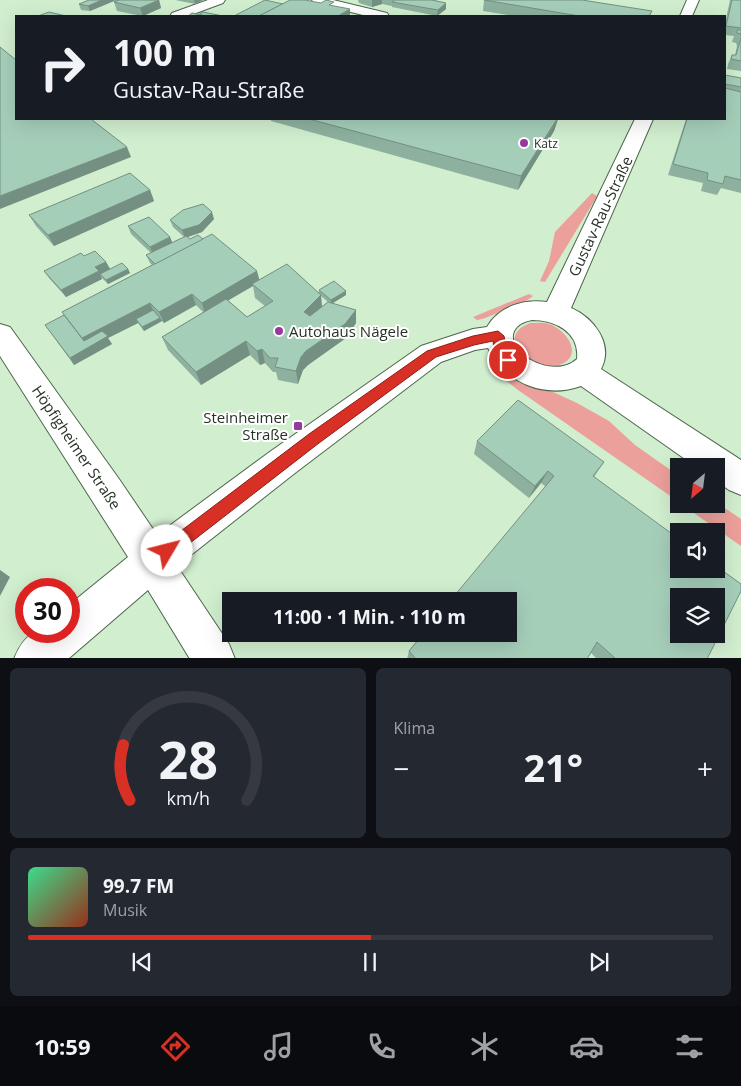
<!DOCTYPE html>
<html lang="de">
<head>
<meta charset="utf-8">
<style>
  body { margin:0; font-family:"Open Sans",sans-serif; background:#242831; color:#f1f3f6; height:100vh; display:flex; flex-direction:column; font-size:19px; white-space:nowrap }
  * { box-sizing:border-box; margin:0 }
  p { font-size:16px; color:#9ea1a6 }
  .icon { flex:none; width:28px; height:28px; fill:none; stroke:currentColor; stroke-width:2; stroke-linecap:round; stroke-linejoin:round }
  .map { position:relative; height:658px; overflow:hidden }
  .panel { display:flex; flex-direction:column; gap:10px; padding:10px; background:#0d0f14; flex:1 }
  .panel>* { flex:none }
  .guide { position:absolute; left:15px; top:15px; width:711px; height:105px; border-radius:0px; box-shadow:0 5px 20px #0002; background:#171b24; color:#f1f3f6; overflow:hidden }
  .needle { width:32px; rotate:208deg }
  .tools { position:absolute; left:670px; top:458px; display:grid; gap:10px }
  .tools a { display:grid; place-items:center; width:55px; height:55px; border-radius:0px; background:#171b24; box-shadow:0 5px 20px #0002; font-size:25px }
  .speed { position:absolute; left:15px; top:578px; display:flex; gap:10px; font-size:25px; font-weight:700; text-align:center }
  .speed>* { display:grid; place-content:center; width:65px; height:65px; border-radius:50%; background:#171b24; box-shadow:0 5px 20px #0002; line-height:1 }
  .speed .limit { border:8px solid #d22; background:#fff; color:#111 }
  .pin { position:absolute; display:grid; place-items:center; width:42px; height:42px; color:#fff; margin:-21px; border:2px solid #fff; border-radius:50%; box-shadow:0 1px 5px #0007 }
  .me { position:absolute; width:55px; margin:-28px; rotate:53deg; stroke-linejoin:round; filter:drop-shadow(0 0 4px #0008) }
  .turn { display:flex; align-items:center; gap:18px; height:105px; padding:0 15px; font-size:22px }
  .turn .icon { width:65px; height:65px; stroke-width:2.5 }
  .turn b { display:block; font-size:35px; line-height:42px }
  .big { font-size:38px; font-weight:700; line-height:1.1 }
  .panel .card { flex:1; display:flex; flex-direction:column; justify-content:center; gap:8px; min-width:0; padding:0 18px; border-radius:8px; background:#242831 }
  .panel .dial { align-items:center; gap:0 }
  .dial svg { height:130px; overflow:visible; fill:none; stroke:#363941; stroke-width:7; stroke-linecap:round; text-anchor:middle }
  .dial text { fill:#f1f3f6; stroke:none }
  .song { display:flex; align-items:center; gap:15px }
  .cover { width:60px; height:60px; border-radius:8px; background:linear-gradient(135deg,hsl(150 70% 55%),hsl(10 70% 35%)) }
  .played { height:5px; border-radius:2px; background:linear-gradient(90deg,#d93025 50%,#363941 50%) }
  .keys { display:flex; justify-content:space-around; direction:ltr }
  .heat { display:flex; justify-content:space-between; align-items:center; font-size:28px; direction:ltr }
  .panel .tiles { flex:1; display:grid; gap:10px; grid-template-columns:1fr 1fr }
  .card:last-child { grid-column:span 2 }
  .trip { position:absolute; left:222px; top:592px; width:295px; height:50px; border-radius:0px; background:#171b24; box-shadow:0 5px 20px #0002; font-weight:700; line-height:50px; text-align:center }
  .dock { display:flex; height:80px; justify-content:space-around; align-items:center; background:#090b0e; color:#9ea1a6 }
  .dock .icon { width:35px; height:35px }
  .dock .current { color:#d93025 }
  .dock b { font-size:22px; color:#f1f3f6 }
  .map>svg:first-child { display:block }
  .green { fill:#eca09b }
  .lines { fill:none; stroke-linecap:round; stroke-linejoin:round }
  .minor-casing { stroke:#4c664b; stroke-width:2 }
  .minor { fill:#fff; fill-rule:evenodd }
  .wall { fill:#8eb19f; fill-rule:evenodd }
  .shaded-wall { fill:#749082 }
  .building { fill:#a5ceb9; stroke:#749082; fill-rule:evenodd }
  .route { fill:#d93025; stroke:#8d1f18 }
  .poi-dot { fill:#9839a2; stroke:#fff; stroke-width:2 }
  .labels { text-anchor:middle; dominant-baseline:central; stroke-width:4; stroke-linejoin:round; paint-order:stroke }
  .far-poi-label { font-size:12px; fill:#273226; stroke:#fff; text-anchor:start }
  .street-label { font-size:15px; fill:#273226; stroke:#fff }
  .poi-label { font-size:15px; fill:#273226; stroke:#fff; text-anchor:start }
</style>
</head>
<body>
<div class="map">
<svg width="741" height="659" viewBox="0 0 741 659">
  <rect width="100%" height="100%" fill="#d1eecf"/>
  <!-- green -->
  <g class="green">
    <path d="M 592,193 L 597,196 L 596,198 L 545,282 L 540,281 L 549,261 L 555,232 Z"/>
    <path d="M 529,294 L 533,296 C 524,304 514,305 504,310 C 494,314 488,318 477,320 L 473,317 Z"/>
    <path d="M 530,323 C 536,323 543,322 549,324 C 567,330 585,356 559,365 C 533,373 492,338 530,323 Z"/>
    <path d="M 495,368 L 520,383 L 553,392 L 577,403 L 609,421 L 635,445 L 679,476 L 679,502 L 518,390 L 495,372 Z"/>
    <path d="M 716,502 L 741,519 L 741,546 L 681,504 L 716,504 Z"/>
  </g>
  <g class="lines">
    <defs>
      <g id="minor">
        <path d="M 208,0 L 225,0 L 223,3 L 188,16 L 170,16 L 172,13 Z"/>
        <path d="M 312,0 L 333,0 L 387,13 L 389,16 L 367,16 L 314,3 Z"/>
        <path d="M 687,0 L 699,0 L 692,16 L 680,16 Z"/>
        <path d="M 635,119 L 653,119 L 571,308 C 594,318 614,344 601,369 L 741,460 L 741,495 L 729,490 L 716,481 L 716,466 L 695,466 L 581,386 C 544,399 505,383 488,348 L 475,350 L 441,362 L 295,473 L 177,566 L 229,644 L 235,659 L 190,659 L 148,590 L 68,659 L 14,659 C 27,627 39,631 69,631 L 69,605 L 128,557 L 0,356 L 0,324 L 10,327 L 119,479 L 157,535 L 271,451 L 421,346 L 473,329 L 487,327 C 499,306 524,299 547,302 ZM 532,320 C 555,320 580,332 577,359 C 550,383 496,346 518,326 C 521,323 527,321 532,320 Z"/>
      </g>
    </defs>
    <!-- minor casing -->
    <use href="#minor" class="minor-casing"/>
    <!-- minor -->
    <use href="#minor" class="minor"/>
  </g>
  <!-- wall -->
  <g class="wall">
    <path d="M 89,0 L 159,0 L 161,8 L 143,16 L 142,16 L 117,11 L 114,2 L 114,1 L 90,11 L 81,10 L 79,4 Z"/>
    <path d="M 175,0 L 203,0 L 195,4 Z"/>
    <path d="M 356,0 L 432,0 L 446,3 L 446,9 L 437,16 L 392,7 L 392,6 L 382,4 L 372,7 L 359,3 L 358,0 Z"/>
    <path d="M 484,0 L 652,11 L 650,16 L 514,16 L 483,11 Z"/>
    <path d="M 730,0 L 741,0 L 741,71 L 727,69 L 728,64 L 732,55 L 735,55 L 737,46 L 736,43 L 732,42 L 734,36 L 725,35 L 725,23 Z"/>
    <path d="M 725,75 L 741,78 L 741,193 L 721,188 L 717,195 L 701,191 L 703,183 L 668,175 L 686,119 L 725,119 Z"/>
    <path d="M 271,119 L 558,119 L 554,131 L 518,190 L 271,121 Z"/>
    <path d="M 150,190 L 154,201 L 54,246 L 36,226 L 29,215 Z"/>
    <path d="M 214,219 L 202,232 L 187,237 L 259,280 L 319,292 L 319,290 L 346,295 L 333,303 L 356,323 L 346,338 L 308,365 L 303,370 L 298,384 L 278,380 L 276,372 L 273,372 L 265,363 L 260,365 L 250,355 L 201,385 L 168,350 L 162,337 L 203,312 L 196,305 L 164,323 L 162,321 L 144,331 L 138,323 L 108,338 L 112,344 L 74,365 L 45,325 L 64,315 L 62,312 L 152,265 L 150,263 L 146,255 L 151,253 L 131,234 L 128,226 L 170,237 L 172,243 L 184,237 L 173,227 L 170,220 ZM 253,286 L 255,298 L 265,306 L 247,317 L 228,300 ZM 321,296 L 328,302 L 322,306 Z"/>
    <path d="M 84,256 L 106,262 L 110,269 L 128,269 L 130,273 L 108,284 L 102,278 L 100,274 L 102,279 L 66,297 L 49,278 L 44,271 Z"/>
    <path d="M 477,441 L 604,462 L 594,477 L 707,659 L 597,659 L 591,653 L 587,659 L 407,659 L 409,651 L 546,487 L 541,483 L 529,498 L 474,454 Z"/>
  </g>
  <!-- shaded-wall -->
  <g class="shaded-wall">
    <path d="M 102,0 L 114,0 L 114,1 L 90,11 L 88,6 Z"/>
    <path d="M 159,0 L 161,8 L 143,16 L 140,8 Z"/>
    <path d="M 194,0 L 203,0 L 195,4 Z"/>
    <path d="M 372,0 L 382,0 L 382,4 L 372,7 Z"/>
    <path d="M 446,3 L 446,9 L 437,16 L 438,10 Z"/>
    <path d="M 350,9 L 350,16 L 338,16 Z"/>
    <path d="M 558,119 L 554,131 L 518,190 L 521,176 Z"/>
    <path d="M 127,147 L 131,157 L 0,209 L 0,196 Z"/>
    <path d="M 150,190 L 154,201 L 54,246 L 48,235 Z"/>
    <path d="M 212,212 L 214,219 L 202,232 L 185,238 L 182,230 Z"/>
    <path d="M 170,237 L 173,244 L 153,254 L 150,247 Z"/>
    <path d="M 106,262 L 110,269 L 100,274 L 102,279 L 66,297 L 61,290 L 95,267 Z"/>
    <path d="M 128,269 L 130,273 L 108,284 L 106,280 Z"/>
    <path d="M 257,271 L 260,282 L 252,284 L 253,286 L 205,314 L 202,303 Z"/>
    <path d="M 346,291 L 346,295 L 331,304 L 331,300 Z"/>
    <path d="M 192,294 L 196,305 L 164,323 L 159,312 Z"/>
    <path d="M 321,295 L 322,309 L 305,326 L 304,312 Z"/>
    <path d="M 150,303 L 155,314 L 136,319 L 138,323 L 108,338 L 112,344 L 74,365 L 70,358 L 88,347 L 82,338 Z"/>
    <path d="M 356,310 L 356,323 L 346,338 L 308,365 L 303,370 L 298,384 L 296,371 L 301,357 L 306,351 Z"/>
    <path d="M 160,318 L 162,321 L 144,331 L 142,327 Z"/>
    <path d="M 246,341 L 250,355 L 201,385 L 196,372 Z"/>
    <path d="M 262,349 L 265,363 L 260,365 L 257,351 Z"/>
    <path d="M 548,471 L 541,483 L 529,498 L 535,486 Z"/>
    <path d="M 0,570 L 10,577 L 0,596 Z"/>
  </g>
  <!-- building -->
  <g class="building">
    <path d="M 89,0 L 102,0 L 88,6 L 79,4 Z"/>
    <path d="M 119,0 L 159,0 L 140,8 L 114,2 Z"/>
    <path d="M 265,0 L 283,4 L 259,16 L 234,16 Z"/>
    <path d="M 290,0 L 305,0 L 321,3 L 326,0 L 334,2 L 329,5 L 350,9 L 338,16 L 259,16 Z"/>
    <path d="M 395,0 L 432,0 L 446,3 L 438,10 L 392,2 Z"/>
    <path d="M 484,0 L 582,0 L 652,11 L 649,16 L 579,16 Z"/>
    <path d="M 732,0 L 741,0 L 741,28 L 726,26 Z"/>
    <path d="M 49,12 L 66,16 L 38,16 Z"/>
    <path d="M 203,12 L 223,16 L 206,16 L 198,15 Z"/>
    <path d="M 192,13 L 206,16 L 188,16 Z"/>
    <path d="M 737,30 L 741,30 L 741,36 L 741,34 L 737,33 Z"/>
    <path d="M 741,38 L 741,61 L 731,59 L 732,55 L 736,55 Z"/>
    <path d="M 0,47 L 16,60 L 16,119 L 91,119 L 127,147 L 0,196 Z"/>
    <path d="M 725,75 L 741,78 L 741,87 L 725,84 Z"/>
    <path d="M 725,88 L 741,92 L 741,180 L 725,176 L 723,184 L 707,180 L 708,173 L 673,164 L 687,119 L 725,119 Z"/>
    <path d="M 309,119 L 557,119 L 521,176 Z"/>
    <path d="M 130,173 L 150,190 L 48,235 L 29,215 Z"/>
    <path d="M 203,204 L 212,212 L 199,225 L 182,230 L 170,220 L 183,210 Z"/>
    <path d="M 149,217 L 170,237 L 150,247 L 128,226 Z"/>
    <path d="M 212,234 L 257,271 L 202,303 L 192,294 L 159,312 L 150,303 L 82,338 L 62,312 Z"/>
    <path d="M 198,235 L 203,239 L 155,264 L 146,255 L 186,236 L 190,239 Z"/>
    <path d="M 95,251 L 106,262 L 95,267 L 99,271 L 61,290 L 44,271 L 81,253 L 84,256 Z"/>
    <path d="M 122,263 L 128,269 L 106,280 L 100,274 Z"/>
    <path d="M 287,264 L 321,295 L 304,312 L 310,316 L 328,302 L 356,310 L 345,324 L 306,351 L 301,357 L 296,371 L 275,367 L 278,358 L 270,358 L 262,349 L 257,351 L 246,341 L 196,372 L 162,337 L 226,299 L 247,317 L 273,301 L 252,284 Z"/>
    <path d="M 334,281 L 346,291 L 331,300 L 319,290 Z"/>
    <path d="M 153,310 L 160,318 L 142,327 L 136,319 Z"/>
    <path d="M 64,315 L 84,341 L 102,331 L 108,336 L 70,358 L 45,325 Z"/>
    <path d="M 518,400 L 604,462 L 593,476 L 679,539 L 679,569 L 716,569 L 716,566 L 741,584 L 741,591 L 707,659 L 616,659 L 597,642 L 587,659 L 416,659 L 409,651 L 423,634 L 509,634 L 509,601 L 450,601 L 554,476 L 548,471 L 535,486 L 477,441 ZM 679,596 L 716,596 L 716,634 L 679,634 Z"/>
  </g>
  <!-- route -->
  <path class="route" d="M 498,331 L 504,336 L 506,347 L 514,360 L 512,363 L 504,363 L 494,348 L 493,341 L 474,345 L 436,357 L 319,443 L 172,557 L 167,559 L 161,557 L 159,551 L 161,546 L 309,434 L 427,351 L 473,336 Z"/>
  <!-- markers -->
  <g class="poi-dot">
    <circle cx="524" cy="143" r="5"/>
    <circle cx="279" cy="331" r="5"/>
    <rect x="293" y="421" width="10" height="10" rx="2.5"/>
  </g>
  <g class="labels">
    <!-- far-poi labels -->
    <g class="far-poi-label">
      <text x="534" y="143">Katz</text>
    </g>
    <!-- street labels -->
    <g class="street-label">
      <text transform="translate(600 216) rotate(-65)">Gustav-Rau-Straße</text>
      <text transform="translate(77 447) rotate(56)">Höpfigheimer Straße</text>
    </g>
    <!-- poi labels -->
    <g class="poi-label">
      <text x="289" y="331">Autohaus Nägele</text>
      <text x="288" y="417" text-anchor="end">Steinheimer<tspan x="288" dy="17">Straße</tspan></text>
    </g>
  </g>
</svg>
<div class="tools">
<a><svg class="needle" viewBox="-14 -14 28 28"><path d="M0-13l5 13h-10z" fill="#e53935"/><path d="M0 13l5-13h-10z" fill="#9ea1a6"/></svg></a>
<a><svg class="icon" aria-label="sound" viewBox="0 0 24 24"><path d="M4 9h4l5-4v14l-5-4H4zM17 9q2 3 0 6"/></svg></a>
<a><svg class="icon" aria-label="layers" viewBox="0 0 24 24"><path d="M12 4l9 5-9 5-9-5zM3 14l9 5 9-5"/></svg></a>
</div>
<div class="speed"><div class="limit">30</div></div>
<div class="pin" style="left:508px;top:360px;background:#d93025"><svg class="icon" aria-label="arrive" viewBox="0 0 24 24"><path d="M6 21V4h12l-3 4 3 4H6"/></svg></div>
<svg class="me" style="left:167px;top:551px" viewBox="-20 -20 40 40"><circle r="19" fill="#fff"/><path d="M0-13L10 11 0 6-10 11z" fill="#d93025"/></svg>
<div class="trip">11:00 · 1 Min. · 110 m</div>
<div class="guide">
<div class="turn"><svg class="icon" aria-label="right" viewBox="0 0 24 24"><path d="M7 20v-9h11M14 6l5 5-5 5"/></svg><div><b>100 m</b>Gustav-Rau-Straße</div></div>
</div>
</div>
<section class="panel">
<div class="tiles">
<div class="card dial"><svg viewBox="0 0 100 80">
<path d="M14 69A42 42 0 1 1 86 69"/>
<path d="M14 69A42 42 0 0 1 10 35" stroke="#d93025"/>
<text x="50" y="56" font-size="32" font-weight="700">28</text>
<text x="50" y="72" font-size="11">km/h</text>
</svg></div>
<div class="card"><p>Klima</p>
<div class="heat"><a>−</a><b class="big">21°</b><a>+</a></div>
</div>
<div class="card">
<div class="song"><i class="cover"></i><div><b>99.7 FM</b><p>Musik</p></div></div>
<div class="played"></div>
<div class="keys"><svg class="icon" aria-label="previous" viewBox="0 0 24 24"><path d="M18 5L8 12l10 7zM5 5v14"/></svg><svg class="icon" aria-label="pause" viewBox="0 0 24 24"><path d="M8 5v14M16 5v14"/></svg><svg class="icon" aria-label="next" viewBox="0 0 24 24"><path d="M6 5l10 7-10 7zM19 5v14"/></svg></div>
</div>
</div>
</section>
<nav class="dock">
<b>10:59</b>
<svg class="icon current" aria-label="directions" viewBox="0 0 24 24"><path d="M12 3l9 9-9 9-9-9zM9 14v-3h6M13 9l2 2-2 2"/></svg>
<svg class="icon" aria-label="music" viewBox="0 0 24 24"><path d="M9 18V5l10-2v13"/><circle cx="6" cy="18" r="3"/><circle cx="16" cy="16" r="3"/></svg>
<svg class="icon" aria-label="phone" viewBox="0 0 24 24"><path d="M5 4h4l2 5-3 2q2 4 5 5l2-3 5 2v4C11 20 4 13 5 4z"/></svg>
<svg class="icon" aria-label="climate" viewBox="0 0 24 24"><path d="M12 3v18M4 7l16 10M4 17L20 7"/></svg>
<svg class="icon" aria-label="car" viewBox="0 0 24 24"><path d="M5 17H2v-5l4-1 3-4h7l3 4 3 1v5h-3M9 17h6M6 11h13"/><circle cx="7" cy="17" r="2"/><circle cx="17" cy="17" r="2"/></svg>
<svg class="icon" aria-label="filters" viewBox="0 0 24 24"><path d="M4 7h16M4 17h16"/><circle cx="9" cy="7" r="2"/><circle cx="15" cy="17" r="2"/></svg>
</nav>
</body>
</html>
